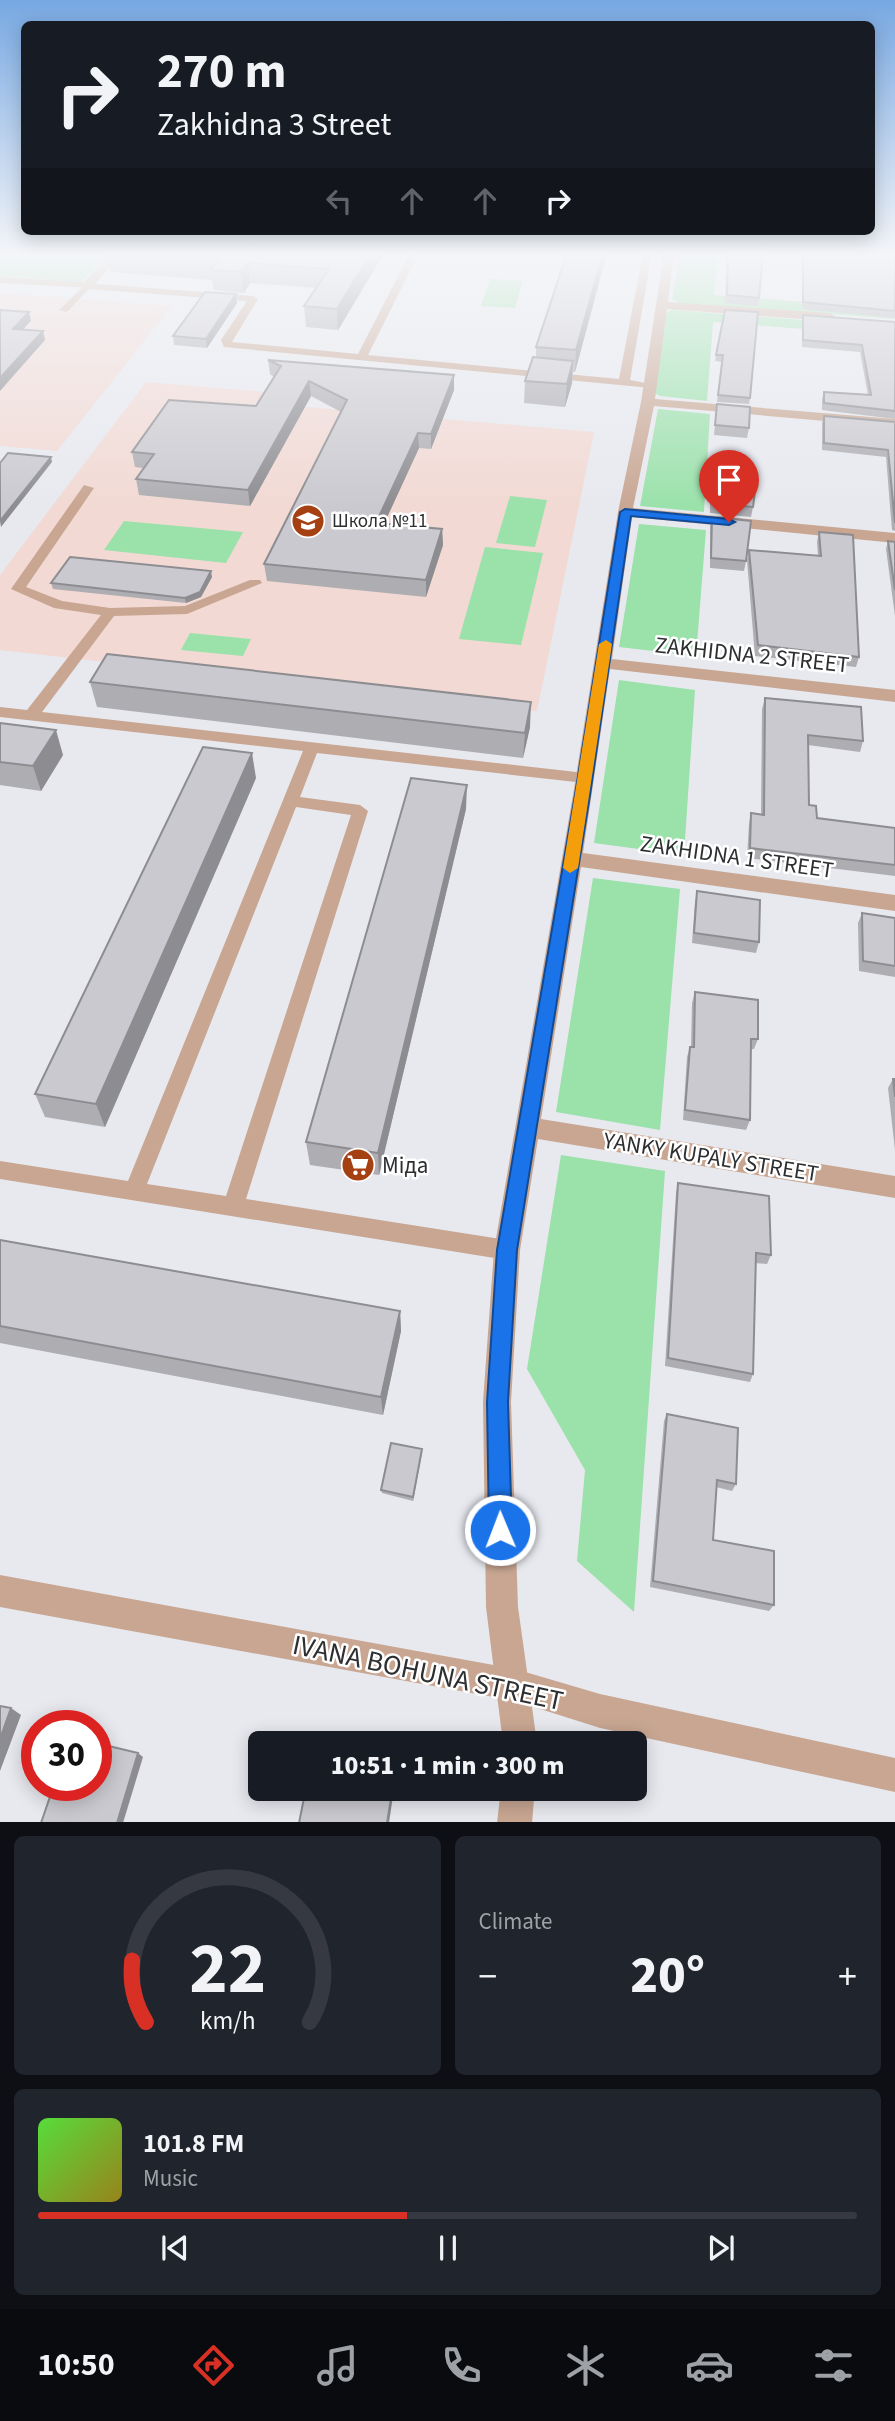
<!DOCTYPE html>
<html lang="en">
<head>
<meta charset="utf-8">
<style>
  body { margin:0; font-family:"Source Sans 3",sans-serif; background:#20242c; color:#f1f3f6; height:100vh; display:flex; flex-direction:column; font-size:26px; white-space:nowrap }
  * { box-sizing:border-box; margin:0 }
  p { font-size:23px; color:#9ea1a6 }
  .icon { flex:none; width:38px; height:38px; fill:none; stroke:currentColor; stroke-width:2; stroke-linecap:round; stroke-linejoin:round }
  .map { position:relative; height:1822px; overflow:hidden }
  .side { display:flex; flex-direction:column; gap:14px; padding:14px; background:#0d0f14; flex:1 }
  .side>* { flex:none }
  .hud { position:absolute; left:21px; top:21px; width:854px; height:214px; border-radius:10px; box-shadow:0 4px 18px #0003; background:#171b24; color:#f1f3f6; overflow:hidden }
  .speed { position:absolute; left:21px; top:1710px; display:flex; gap:14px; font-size:35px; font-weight:700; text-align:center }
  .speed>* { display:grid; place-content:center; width:91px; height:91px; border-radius:50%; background:#171b24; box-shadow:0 4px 18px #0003; line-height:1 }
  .speed .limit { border:10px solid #d22; background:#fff; color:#111 }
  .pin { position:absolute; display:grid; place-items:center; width:60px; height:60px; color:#fff; margin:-72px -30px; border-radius:50% 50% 50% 0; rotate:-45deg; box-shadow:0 0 7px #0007 }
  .pin .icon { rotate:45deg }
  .me { position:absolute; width:77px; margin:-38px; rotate:359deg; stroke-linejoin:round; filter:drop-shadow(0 0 5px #0008) }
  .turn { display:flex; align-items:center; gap:24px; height:147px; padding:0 21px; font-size:32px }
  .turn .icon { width:91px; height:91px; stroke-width:2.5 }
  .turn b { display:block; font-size:49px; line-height:60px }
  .lanes { display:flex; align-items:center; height:66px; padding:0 21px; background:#0003; justify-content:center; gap:35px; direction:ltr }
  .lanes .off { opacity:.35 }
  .big { font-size:52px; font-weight:800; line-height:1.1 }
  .side .tile { flex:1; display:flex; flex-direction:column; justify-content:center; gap:10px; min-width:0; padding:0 24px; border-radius:10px; background:#20242c }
  .side .dial { align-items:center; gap:0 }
  .dial svg { height:182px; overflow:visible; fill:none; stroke:#363941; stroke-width:7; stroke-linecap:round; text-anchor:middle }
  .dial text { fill:#f1f3f6; stroke:none }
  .song { display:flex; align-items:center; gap:21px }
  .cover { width:84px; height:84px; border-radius:10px; background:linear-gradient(135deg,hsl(110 70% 55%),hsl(50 70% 35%)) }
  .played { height:7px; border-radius:4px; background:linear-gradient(90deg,#d93025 45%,#363941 45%) }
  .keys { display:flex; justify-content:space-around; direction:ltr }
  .heat { display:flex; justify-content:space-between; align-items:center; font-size:38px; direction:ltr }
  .side .tiles { flex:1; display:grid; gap:14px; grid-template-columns:1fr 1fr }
  .tile:last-child { grid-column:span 2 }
  .trip { position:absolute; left:248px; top:1731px; width:399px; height:70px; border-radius:10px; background:#171b24; box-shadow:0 4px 18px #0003; font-weight:800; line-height:70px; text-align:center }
  .dock { display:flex; height:112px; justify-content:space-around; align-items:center; background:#090b0e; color:#9ea1a6 }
  .dock .icon { width:49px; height:49px }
  .dock .on { color:#d93025 }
  .dock b { font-size:32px; color:#f1f3f6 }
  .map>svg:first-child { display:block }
  .education { fill:#f2d9d3 }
  .green { fill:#9ae1aa }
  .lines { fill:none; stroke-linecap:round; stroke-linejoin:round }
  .service { fill:#c8a692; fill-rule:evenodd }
  .minor { fill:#c8a692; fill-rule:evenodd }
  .tertiary { fill:#c8a692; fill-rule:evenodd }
  .wall { fill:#aeadb2 }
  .shaded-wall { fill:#8d8d91 }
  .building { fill:#cac9cf; stroke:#8d8d91; stroke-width:2 }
  .route { fill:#1a73e8; stroke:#114b97; stroke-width:2 }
  .slow { fill:#f59e0b }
  .labels { text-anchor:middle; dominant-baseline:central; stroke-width:5; stroke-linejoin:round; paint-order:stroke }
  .far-poi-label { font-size:19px; fill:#2e2f31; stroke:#fff; text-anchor:start }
  .street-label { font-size:23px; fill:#2e2f31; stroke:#fff }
  .poi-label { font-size:23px; fill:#2e2f31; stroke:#fff; text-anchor:start }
  .near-street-label { font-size:28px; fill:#2e2f31; stroke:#fff }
</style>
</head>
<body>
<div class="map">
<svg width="895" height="1823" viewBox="0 0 895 1823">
  <rect width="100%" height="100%" fill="#e7e9ef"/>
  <!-- education -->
  <g class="education">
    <path d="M 0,293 L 172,306 L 57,451 L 0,446 Z"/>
    <path d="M 146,382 L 266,392 L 261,403 L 594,432 L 537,711 L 0,650 L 0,575 Z"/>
  </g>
  <!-- green -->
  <g class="green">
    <path d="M 0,253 L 110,253 L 81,282 L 0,276 Z"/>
    <path d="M 680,253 L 718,253 L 714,295 L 895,309 L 895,319 L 680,303 L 672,299 Z"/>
    <path d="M 490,279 L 523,281 L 515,308 L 481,306 Z"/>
    <path d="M 672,310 L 895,327 L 895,336 L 713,322 L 707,401 L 660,396 L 654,393 L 666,313 Z"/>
    <path d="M 658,409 L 710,414 L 704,512 L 640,506 Z"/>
    <path d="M 510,496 L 547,500 L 535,547 L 496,543 Z"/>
    <path d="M 124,521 L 243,532 L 226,563 L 104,550 Z"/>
    <path d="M 639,524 L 706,530 L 696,656 L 619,647 Z"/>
    <path d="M 485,547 L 543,553 L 521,645 L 459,639 Z"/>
    <path d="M 190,633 L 251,639 L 243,656 L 181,650 Z"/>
    <path d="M 619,680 L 695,690 L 684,855 L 594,843 Z"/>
    <path d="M 593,878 L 680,889 L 660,1130 L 556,1112 Z"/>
    <path d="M 561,1155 L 665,1171 L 634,1612 L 577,1561 L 585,1470 L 527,1369 Z"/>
  </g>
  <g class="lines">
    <!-- service -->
    <g class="service">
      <path d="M 410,253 L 419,253 L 368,355 L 619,379 L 643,253 L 652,253 L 630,380 L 656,385 L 651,388 L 224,347 L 221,340 L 247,301 L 89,289 L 67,312 L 59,310 L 87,283 L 253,296 L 258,299 L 232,342 L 358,354 Z"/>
      <path d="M 84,485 L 94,488 L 26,587 L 62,601 L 110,608 L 185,606 L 250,580 L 260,580 L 262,583 L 187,614 L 114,616 L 42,712 L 585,773 L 593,778 L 585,783 L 317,753 L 300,797 L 360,805 L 368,811 L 246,1199 L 507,1240 L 515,1243 L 518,1250 L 515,1257 L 507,1260 L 0,1179 L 0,1161 L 128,1181 L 303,751 L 0,717 L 0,707 L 27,710 L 101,615 L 54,608 L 11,589 ZM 296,807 L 351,815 L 226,1196 L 147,1184 Z"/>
    </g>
    <!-- minor -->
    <g class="minor">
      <path d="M 112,253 L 123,253 L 91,288 L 0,283 L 0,277 L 84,282 Z"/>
      <path d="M 664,253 L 674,253 L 668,302 L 830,313 L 836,317 L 830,321 L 667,309 L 655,399 L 895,419 L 895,427 L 654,406 L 633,508 L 895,533 L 895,543 L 632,517 L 612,659 L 895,690 L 895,702 L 610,669 L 583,853 L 895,895 L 895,911 L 581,867 L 541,1119 L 895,1176 L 895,1198 L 538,1139 L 520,1250 L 511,1402 L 518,1607 L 537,1743 L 503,1743 L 486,1607 L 483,1402 L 494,1250 L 573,795 L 618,512 L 641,402 Z"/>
      <path d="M 501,1788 L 535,1788 L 532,1823 L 497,1823 Z"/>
    </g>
    <!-- tertiary -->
    <path class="tertiary" d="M 0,1575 L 515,1669 L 600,1694 L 895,1758 L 895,1792 L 600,1728 L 515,1701 L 0,1607 Z"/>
  </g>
  <!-- wall -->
  <g class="wall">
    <path d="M 107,253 L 384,253 L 338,330 L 306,327 L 304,306 L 316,288 L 250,283 L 244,293 L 214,290 L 212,280 L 111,272 Z"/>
    <path d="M 607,253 L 575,372 L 573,372 L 572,383 L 565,407 L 524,403 L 525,381 L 536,358 L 536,347 Z"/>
    <path d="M 727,253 L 763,253 L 758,306 L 725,303 Z"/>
    <path d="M 802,253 L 895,253 L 895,318 L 802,309 Z"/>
    <path d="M 236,294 L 237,303 L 207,348 L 174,345 L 173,336 Z"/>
    <path d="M 725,310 L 750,398 L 749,404 L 717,402 L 722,362 L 715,361 Z"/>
    <path d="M 803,315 L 895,322 L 895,419 L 822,410 L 822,399 L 824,392 L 868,395 L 860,352 L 802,347 L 802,322 Z"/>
    <path d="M 268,360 L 454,375 L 454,390 L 431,449 L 419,448 L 384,524 L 442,529 L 443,545 L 426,597 L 267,581 L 264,564 L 341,412 L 311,396 L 250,506 L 139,495 L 136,479 L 143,468 L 135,467 L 132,452 L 256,406 L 274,377 L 270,374 Z"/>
    <path d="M 717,404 L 749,428 L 747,438 L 714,435 Z"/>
    <path d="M 824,416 L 895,422 L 895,531 L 892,530 L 886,457 L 822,450 L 822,423 Z"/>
    <path d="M 712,479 L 753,507 L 751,517 L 710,513 L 710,489 Z"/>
    <path d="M 712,517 L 746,561 L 744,571 L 710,568 L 710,527 Z"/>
    <path d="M 819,532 L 859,657 L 856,667 L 755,656 L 747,560 L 749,550 L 818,556 L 817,542 Z"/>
    <path d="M 888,541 L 895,542 L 895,616 L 886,549 Z"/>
    <path d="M 212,577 L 201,597 L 186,603 L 53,589 L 51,583 Z"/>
    <path d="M 90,682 L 530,727 L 523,758 L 97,707 Z"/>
    <path d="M 765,698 L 863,741 L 860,752 L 808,745 L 809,805 L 817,818 L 895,828 L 895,876 L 747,858 L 749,824 L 751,813 L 761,814 L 762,709 Z"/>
    <path d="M 0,723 L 63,755 L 41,791 L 0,785 Z"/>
    <path d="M 256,778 L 105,1127 L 45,1117 L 35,1094 Z"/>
    <path d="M 466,809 L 379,1175 L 310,1165 L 306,1142 Z"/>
    <path d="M 697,891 L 759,942 L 756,953 L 692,943 L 695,902 Z"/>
    <path d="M 862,913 L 895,918 L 895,977 L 859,971 L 858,923 Z"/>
    <path d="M 695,992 L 758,1039 L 754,1049 L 751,1049 L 750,1120 L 746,1130 L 683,1120 L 687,1057 L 690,1047 L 691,1047 L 692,1003 Z"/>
    <path d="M 893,1079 L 895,1079 L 895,1150 L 888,1088 Z"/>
    <path d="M 678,1183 L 771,1255 L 767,1264 L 755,1263 L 753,1374 L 750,1382 L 665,1366 L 676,1193 Z"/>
    <path d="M 0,1240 L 400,1311 L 401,1331 L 383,1415 L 0,1343 Z"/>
    <path d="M 667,1414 L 736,1484 L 732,1491 L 716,1487 L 713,1540 L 774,1605 L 769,1611 L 650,1587 L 664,1421 Z"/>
    <path d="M 422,1449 L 413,1501 L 382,1493 L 381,1490 Z"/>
  </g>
  <!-- shaded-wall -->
  <g class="shaded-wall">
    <path d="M 371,253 L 384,253 L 338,330 L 337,309 Z"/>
    <path d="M 603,253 L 607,253 L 575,372 L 576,350 Z"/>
    <path d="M 248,263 L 250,283 L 244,293 L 241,272 Z"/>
    <path d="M 236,294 L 237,303 L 207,348 L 206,339 Z"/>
    <path d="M 29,312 L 31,321 L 15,338 L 13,329 Z"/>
    <path d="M 43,331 L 45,340 L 0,391 L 0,378 Z"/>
    <path d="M 573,361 L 572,383 L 565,407 L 567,384 Z"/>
    <path d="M 454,375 L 454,390 L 431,449 L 431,434 Z"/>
    <path d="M 309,381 L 311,396 L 250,506 L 248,490 Z"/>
    <path d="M 418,433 L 419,448 L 377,539 L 376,523 Z"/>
    <path d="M 51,457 L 52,462 L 1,527 L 0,521 Z"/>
    <path d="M 442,529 L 443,545 L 426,597 L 426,580 Z"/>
    <path d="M 211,571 L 212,577 L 201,597 L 186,603 L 185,598 Z"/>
    <path d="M 531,702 L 530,727 L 523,758 L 525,733 Z"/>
    <path d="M 56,730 L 63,755 L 41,791 L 33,766 Z"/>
    <path d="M 252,753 L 256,778 L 105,1127 L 96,1104 Z"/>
    <path d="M 467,785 L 466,809 L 379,1175 L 378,1153 Z"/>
    <path d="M 400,1311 L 401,1331 L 383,1415 L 381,1397 Z"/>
    <path d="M 422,1449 L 422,1453 L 413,1501 L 413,1497 Z"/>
    <path d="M 11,1708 L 21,1715 L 0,1771 L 0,1739 Z"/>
    <path d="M 138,1753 L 143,1757 L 123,1823 L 117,1823 Z"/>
    <path d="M 392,1792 L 393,1796 L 389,1823 L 387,1823 Z"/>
  </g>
  <!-- building -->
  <g class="building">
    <path d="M 126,253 L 371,253 L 337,309 L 304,306 L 329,269 L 248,263 L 241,272 L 211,270 L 218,260 Z"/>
    <path d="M 567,253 L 603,253 L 576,350 L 536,347 Z"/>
    <path d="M 728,253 L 763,253 L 759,298 L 727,295 Z"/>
    <path d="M 803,253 L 895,253 L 895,311 L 803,302 Z"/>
    <path d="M 205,292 L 236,294 L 206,339 L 173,336 Z"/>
    <path d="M 0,310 L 29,312 L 13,329 L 43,331 L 0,378 Z"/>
    <path d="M 725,310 L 758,312 L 750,398 L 718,395 L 723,355 L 716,355 Z"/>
    <path d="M 803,315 L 895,322 L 895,411 L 824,403 L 824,392 L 871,395 L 862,345 L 803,340 Z"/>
    <path d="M 533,357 L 573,361 L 567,384 L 525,381 Z"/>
    <path d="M 268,360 L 454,375 L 431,434 L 418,433 L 376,523 L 442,529 L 426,580 L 264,564 L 347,400 L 309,381 L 248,490 L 136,479 L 154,454 L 132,452 L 169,400 L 256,406 L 281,366 Z"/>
    <path d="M 717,404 L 750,407 L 749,428 L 715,425 Z"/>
    <path d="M 824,416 L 895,422 L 895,523 L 888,450 L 824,443 Z"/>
    <path d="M 8,453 L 51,457 L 0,521 L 0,463 Z"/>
    <path d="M 712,479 L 756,484 L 753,507 L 712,503 Z"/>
    <path d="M 712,517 L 751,521 L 746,561 L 711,558 Z"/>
    <path d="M 819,532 L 853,535 L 859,657 L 758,645 L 749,550 L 821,556 Z"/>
    <path d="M 888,541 L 895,542 L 895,590 Z"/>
    <path d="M 70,557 L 211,571 L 200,592 L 185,598 L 51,583 Z"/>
    <path d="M 107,654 L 531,702 L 525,733 L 90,682 Z"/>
    <path d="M 765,698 L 861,707 L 863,741 L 808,735 L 809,805 L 816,806 L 817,818 L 895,828 L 895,865 L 750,848 L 751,813 L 764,815 Z"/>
    <path d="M 0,723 L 56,730 L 33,766 L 0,762 Z"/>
    <path d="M 203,747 L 252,753 L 96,1104 L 35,1094 Z"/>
    <path d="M 411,778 L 467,785 L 378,1153 L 306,1142 Z"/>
    <path d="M 697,891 L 760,900 L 759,942 L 694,933 Z"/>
    <path d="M 862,913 L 895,918 L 895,966 L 863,961 Z"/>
    <path d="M 695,992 L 758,1000 L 758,1039 L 751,1039 L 750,1120 L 685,1110 L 690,1047 L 694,1047 Z"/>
    <path d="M 893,1079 L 895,1079 L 895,1097 Z"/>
    <path d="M 678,1183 L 769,1196 L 771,1255 L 756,1253 L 753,1374 L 668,1358 Z"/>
    <path d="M 0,1240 L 400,1311 L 381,1397 L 0,1326 Z"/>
    <path d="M 667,1414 L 738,1428 L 736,1484 L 717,1480 L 713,1540 L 774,1551 L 774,1605 L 653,1581 Z"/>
    <path d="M 391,1443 L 422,1449 L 413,1497 L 381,1490 Z"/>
    <path d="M 0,1706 L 11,1708 L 0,1739 Z"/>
    <path d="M 96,1743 L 138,1753 L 117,1823 L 41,1823 L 54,1785 L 96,1785 Z"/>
    <path d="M 306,1788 L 376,1788 L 392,1792 L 387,1823 L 299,1823 Z"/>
  </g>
  <!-- sky -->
  <linearGradient id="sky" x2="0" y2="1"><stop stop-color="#77a8e2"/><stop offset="0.5" stop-color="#f4f5f8"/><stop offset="1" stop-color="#f4f5f8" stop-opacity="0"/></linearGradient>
  <rect width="895" height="508" fill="url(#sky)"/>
  <!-- route -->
  <path class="route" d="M 625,509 L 729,519 L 735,522 L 729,525 L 631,516 L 590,795 L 517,1250 L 508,1402 L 512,1530 L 509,1538 L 500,1541 L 492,1538 L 489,1530 L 487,1402 L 497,1250 L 575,795 L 620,512 Z"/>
  <!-- slow -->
  <path class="slow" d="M 606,640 L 612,644 L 578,868 L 570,873 L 563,868 L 599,644 Z"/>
  <!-- icons -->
  <defs>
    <symbol id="school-disc" viewBox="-11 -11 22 22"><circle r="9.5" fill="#a54012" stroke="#fff"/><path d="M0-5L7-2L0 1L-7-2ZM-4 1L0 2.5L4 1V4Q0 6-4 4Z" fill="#fff"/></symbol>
    <symbol id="supermarket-disc" viewBox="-11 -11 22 22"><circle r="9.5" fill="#a54012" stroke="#fff"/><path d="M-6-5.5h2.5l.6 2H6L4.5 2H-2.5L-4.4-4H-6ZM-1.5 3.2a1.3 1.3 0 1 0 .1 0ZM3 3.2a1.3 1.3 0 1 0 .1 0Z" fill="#fff"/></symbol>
  </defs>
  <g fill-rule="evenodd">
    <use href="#school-disc" x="289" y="502" width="38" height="38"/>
    <use href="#supermarket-disc" x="339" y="1146" width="38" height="38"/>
  </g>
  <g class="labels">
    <!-- far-poi labels -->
    <g class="far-poi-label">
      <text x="332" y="521">Школа №11</text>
    </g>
    <!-- street labels -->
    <g class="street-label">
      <text transform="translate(752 655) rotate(6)">ZAKHIDNA 2 STREET</text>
      <text transform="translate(737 857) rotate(8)">ZAKHIDNA 1 STREET</text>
      <text transform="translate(711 1157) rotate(9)">YANKY KUPALY STREET</text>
    </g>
    <!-- poi labels -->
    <g class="poi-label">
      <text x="382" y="1165">Міда</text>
    </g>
    <!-- near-street labels -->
    <g class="near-street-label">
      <text transform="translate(428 1673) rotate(12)">IVANA BOHUNA STREET</text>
    </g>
  </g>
</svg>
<div class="speed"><div class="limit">30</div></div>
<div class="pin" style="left:729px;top:522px;background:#d93025"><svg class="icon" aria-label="arrive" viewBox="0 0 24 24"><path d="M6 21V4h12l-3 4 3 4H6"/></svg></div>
<svg class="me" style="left:500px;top:1530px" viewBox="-20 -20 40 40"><circle r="17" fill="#1a73e8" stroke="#fff" stroke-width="3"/><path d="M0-11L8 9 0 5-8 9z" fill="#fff"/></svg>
<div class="trip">10:51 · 1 min · 300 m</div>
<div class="hud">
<div class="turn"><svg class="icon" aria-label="right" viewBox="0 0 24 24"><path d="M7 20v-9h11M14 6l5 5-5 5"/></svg><div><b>270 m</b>Zakhidna 3 Street</div></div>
<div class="lanes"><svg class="icon off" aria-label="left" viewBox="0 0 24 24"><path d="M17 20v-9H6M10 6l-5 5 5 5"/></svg><svg class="icon off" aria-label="ahead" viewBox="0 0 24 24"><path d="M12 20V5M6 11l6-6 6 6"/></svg><svg class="icon off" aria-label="ahead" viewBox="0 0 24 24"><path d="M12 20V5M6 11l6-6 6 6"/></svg><svg class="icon" aria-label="right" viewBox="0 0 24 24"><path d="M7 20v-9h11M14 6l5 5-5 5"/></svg></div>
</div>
</div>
<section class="side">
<div class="tiles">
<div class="tile dial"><svg viewBox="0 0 100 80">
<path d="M14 69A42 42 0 1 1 86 69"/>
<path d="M14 69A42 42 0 0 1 8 42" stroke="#d93025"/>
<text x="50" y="56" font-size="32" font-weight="700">22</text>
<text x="50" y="72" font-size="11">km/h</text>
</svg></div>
<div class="tile"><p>Climate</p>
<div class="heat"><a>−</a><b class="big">20°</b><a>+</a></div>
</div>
<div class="tile">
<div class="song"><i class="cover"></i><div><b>101.8 FM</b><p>Music</p></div></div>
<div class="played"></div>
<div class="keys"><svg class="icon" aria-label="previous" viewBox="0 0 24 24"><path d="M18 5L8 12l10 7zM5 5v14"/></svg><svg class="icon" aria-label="pause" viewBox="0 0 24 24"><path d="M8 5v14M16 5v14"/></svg><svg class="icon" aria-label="next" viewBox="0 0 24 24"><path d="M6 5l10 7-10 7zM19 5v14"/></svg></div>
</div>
</div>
</section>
<nav class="dock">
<b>10:50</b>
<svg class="icon on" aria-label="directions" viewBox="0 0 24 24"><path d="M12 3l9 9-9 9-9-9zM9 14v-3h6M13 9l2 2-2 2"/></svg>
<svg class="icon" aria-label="music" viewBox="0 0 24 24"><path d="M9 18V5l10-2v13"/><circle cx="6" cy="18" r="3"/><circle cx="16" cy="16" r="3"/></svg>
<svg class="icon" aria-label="phone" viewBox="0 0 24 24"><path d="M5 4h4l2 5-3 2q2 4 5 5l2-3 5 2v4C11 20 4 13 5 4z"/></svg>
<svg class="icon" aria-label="climate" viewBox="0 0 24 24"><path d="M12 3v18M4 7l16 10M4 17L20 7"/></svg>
<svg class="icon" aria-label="car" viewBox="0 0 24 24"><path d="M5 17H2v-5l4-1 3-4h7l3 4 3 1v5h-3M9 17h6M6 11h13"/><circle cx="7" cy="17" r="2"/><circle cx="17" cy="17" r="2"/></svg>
<svg class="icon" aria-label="filters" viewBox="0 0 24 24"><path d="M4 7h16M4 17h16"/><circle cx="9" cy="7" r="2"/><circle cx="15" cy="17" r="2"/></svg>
</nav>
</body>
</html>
